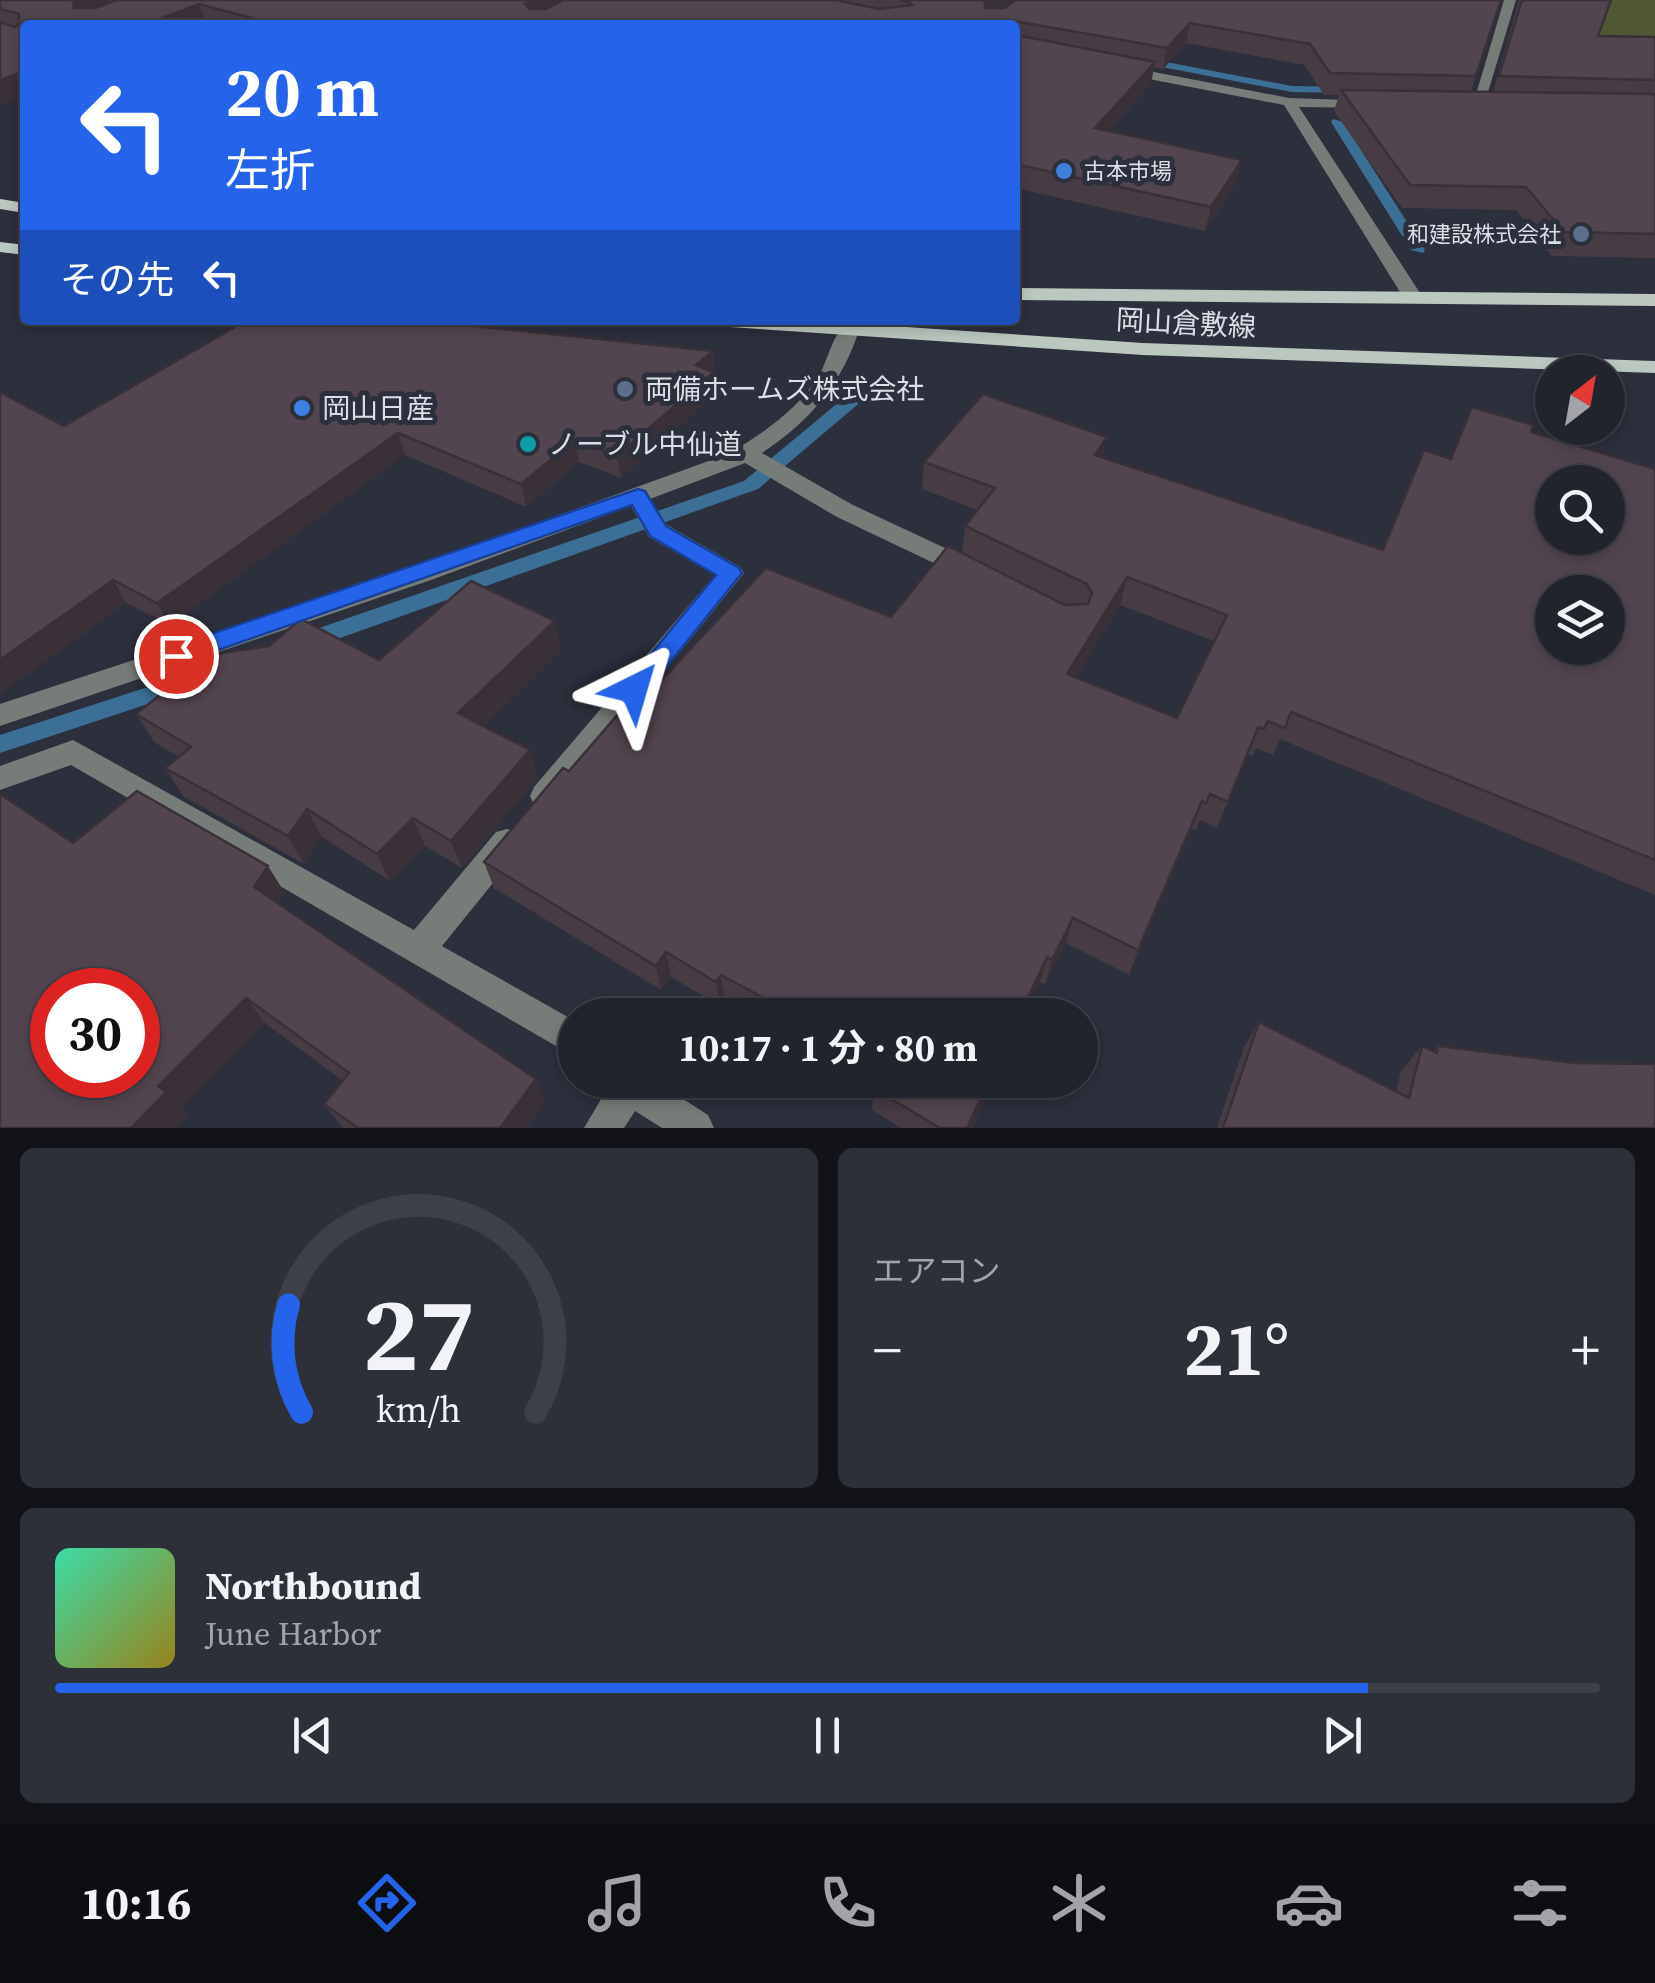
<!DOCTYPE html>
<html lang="ja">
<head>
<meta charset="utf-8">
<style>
  body { margin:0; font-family:"Source Serif 4","Noto Sans JP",serif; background:#2d2f39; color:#f1f3f6; height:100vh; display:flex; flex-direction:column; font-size:38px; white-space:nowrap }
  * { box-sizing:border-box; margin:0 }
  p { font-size:32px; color:#a2a4aa }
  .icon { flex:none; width:55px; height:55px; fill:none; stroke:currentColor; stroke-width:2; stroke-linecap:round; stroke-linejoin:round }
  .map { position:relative; height:1128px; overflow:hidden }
  .drawer { display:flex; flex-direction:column; gap:20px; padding:20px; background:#121319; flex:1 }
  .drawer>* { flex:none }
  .top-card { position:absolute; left:20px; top:20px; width:1000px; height:305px; border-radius:10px; box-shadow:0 5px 15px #0003,0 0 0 2px #3e4049; background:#2563eb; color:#fff; overflow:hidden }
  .needle { width:65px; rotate:31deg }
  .tools { position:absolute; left:1535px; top:355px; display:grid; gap:20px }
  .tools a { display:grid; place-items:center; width:90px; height:90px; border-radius:50%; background:#21232d; box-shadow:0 5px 15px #0003,0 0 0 2px #3e4049; font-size:50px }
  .speed { position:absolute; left:30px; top:968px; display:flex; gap:20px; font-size:50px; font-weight:700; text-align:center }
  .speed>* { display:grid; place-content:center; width:130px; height:130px; border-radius:50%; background:#21232d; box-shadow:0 5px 15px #0003,0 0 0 2px #3e4049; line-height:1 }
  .speed .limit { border:15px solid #d22; background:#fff; color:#111 }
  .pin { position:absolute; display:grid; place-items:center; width:85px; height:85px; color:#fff; margin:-42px; border:5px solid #fff; border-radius:50%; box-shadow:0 2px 10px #0007 }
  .me { position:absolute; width:110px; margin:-55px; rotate:40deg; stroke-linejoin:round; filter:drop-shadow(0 0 8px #0008) }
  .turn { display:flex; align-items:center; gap:35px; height:210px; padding:0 40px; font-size:45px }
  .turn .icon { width:130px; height:130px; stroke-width:2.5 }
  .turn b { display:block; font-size:70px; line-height:85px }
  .then { display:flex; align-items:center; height:95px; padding:0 40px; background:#0003; gap:20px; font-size:38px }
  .big { font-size:75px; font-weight:700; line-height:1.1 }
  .drawer .widget { flex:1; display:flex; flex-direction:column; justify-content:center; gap:15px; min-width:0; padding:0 35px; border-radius:15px; background:#2d2f39 }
  .drawer .dial { align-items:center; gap:0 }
  .dial svg { height:260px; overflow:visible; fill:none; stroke:#3e4049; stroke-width:7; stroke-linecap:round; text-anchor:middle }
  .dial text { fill:#f1f3f6; stroke:none }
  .song { display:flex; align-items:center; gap:30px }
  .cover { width:120px; height:120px; border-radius:15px; background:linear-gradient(135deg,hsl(160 70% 55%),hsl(50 70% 35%)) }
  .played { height:10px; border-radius:5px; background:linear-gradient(90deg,#2563eb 85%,#3e4049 85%) }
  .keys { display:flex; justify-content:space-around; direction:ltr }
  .heat { display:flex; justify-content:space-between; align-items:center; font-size:55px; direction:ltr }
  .drawer .tiles { flex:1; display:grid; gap:20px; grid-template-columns:1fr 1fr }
  .widget:last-child { grid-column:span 2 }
  .trip { position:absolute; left:558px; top:998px; width:540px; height:100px; border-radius:50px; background:#21232d; box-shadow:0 5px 15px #0003,0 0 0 2px #3e4049; font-weight:700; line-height:100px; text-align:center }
  .dock { display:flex; height:160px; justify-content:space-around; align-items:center; background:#0d0e12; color:#a2a4aa }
  .dock .icon { width:70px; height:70px }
  .dock .on { color:#2563eb }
  .dock b { font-size:45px; color:#f1f3f6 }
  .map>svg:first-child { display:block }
  .green { fill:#4f5833 }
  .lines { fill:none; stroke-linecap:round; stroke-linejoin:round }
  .stream { fill:#3b6f95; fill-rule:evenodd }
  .minor { fill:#767c78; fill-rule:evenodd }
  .major { fill:#bbc8bf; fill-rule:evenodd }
  .wall { fill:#473b44; fill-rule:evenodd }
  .shaded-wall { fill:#3a3037 }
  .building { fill:#53454f; stroke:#3a3037; stroke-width:2.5; fill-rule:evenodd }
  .route { fill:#2563eb; stroke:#184099; stroke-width:2.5 }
  .shop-dot { fill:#3f7fe0; stroke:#2c2f3c; stroke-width:4 }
  .service-dot { fill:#5c6f8a; stroke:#2c2f3c; stroke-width:4 }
  .culture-dot { fill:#0f9aa8; stroke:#2c2f3c; stroke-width:4 }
  .labels { text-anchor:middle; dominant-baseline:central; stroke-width:10; stroke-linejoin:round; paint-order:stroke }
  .far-poi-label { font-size:22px; fill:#dcdee7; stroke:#2c2f3c; text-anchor:start }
  .street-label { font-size:28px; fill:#dcdee7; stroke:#2c2f3c }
  .poi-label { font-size:28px; fill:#dcdee7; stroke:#2c2f3c; text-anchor:start }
</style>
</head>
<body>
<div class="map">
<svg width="1655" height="1128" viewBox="0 0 1655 1128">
  <rect width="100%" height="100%" fill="#2c2f3c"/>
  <!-- green -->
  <path class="green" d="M 1536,0 L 1655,0 L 1655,56 L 1521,54 Z"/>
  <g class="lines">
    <!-- stream -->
    <g class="stream">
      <path d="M 1140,57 L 1292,86 L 1348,87 L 1354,90 L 1348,93 L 1292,92 L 1136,62 L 1136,58 Z"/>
      <path d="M 1333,119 L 1343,122 L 1425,250 L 1423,253 L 1411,250 L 1331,122 Z"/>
      <path d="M 857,391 L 863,392 L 863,400 L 758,489 L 312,648 L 296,648 L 293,642 L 296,636 L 744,481 L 851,392 Z"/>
      <path d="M 191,673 L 199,675 L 202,681 L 199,687 L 0,753 L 0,735 Z"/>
    </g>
    <!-- minor -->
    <g class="minor">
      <path d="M 1504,0 L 1516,0 L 1484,105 L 1472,108 Z"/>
      <path d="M 1123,66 L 1289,98 L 1375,101 L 1375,107 L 1370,108 L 1299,107 L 1422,296 L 1419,300 L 1405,300 L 1284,105 L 1118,73 L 1116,70 Z"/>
      <path d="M 849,324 L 859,330 C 842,384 809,422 762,453 L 853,505 L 977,563 L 981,569 L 977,575 L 959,575 L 837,517 L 745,463 L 650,499 L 667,525 L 740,567 L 744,573 L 556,805 L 545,809 L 534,805 L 530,796 L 534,787 L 715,575 L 649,537 L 631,506 L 431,580 L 0,726 L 0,704 L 413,568 L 728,454 C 762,434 796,411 818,377 C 828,362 833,329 849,324 Z"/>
      <path d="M 73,740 L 414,930 L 496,832 L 507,829 L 518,832 L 523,842 L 518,852 L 442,946 L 575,1021 L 575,1057 L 71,765 L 0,790 L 0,766 Z"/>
      <path d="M 603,1080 L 654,1080 L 708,1115 L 714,1128 L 662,1128 L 635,1111 L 624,1128 L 584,1128 L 607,1089 Z"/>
    </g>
    <!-- major -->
    <g class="major">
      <path d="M 0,199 L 25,203 L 25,213 L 0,209 Z"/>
      <path d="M 0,242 L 25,245 L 25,255 L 0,252 Z"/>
      <path d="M 1015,288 L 1655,294 L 1655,306 L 1015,300 Z"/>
      <path d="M 705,320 L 802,320 L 1143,343 L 1655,361 L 1655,373 L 1143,355 L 715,326 Z"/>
    </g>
  </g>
  <!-- wall -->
  <g class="wall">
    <path d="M 2,0 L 1010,0 L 1001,8 L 1501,0 L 1471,91 L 1493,92 L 1519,0 L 1611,0 L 1598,36 L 1655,37 L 1655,258 L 1552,256 L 1516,210 L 1402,208 L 1334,111 L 1339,95 L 1324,95 L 1304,65 L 1186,43 L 1163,69 L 1154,68 L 1151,83 L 1109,131 L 1236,183 L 1205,231 L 1015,188 L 1015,25 L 210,25 L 206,24 L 0,106 L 0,1 Z"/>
    <path d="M 713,351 L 716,394 L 621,478 L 579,462 L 526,507 L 405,455 L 170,625 L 126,603 L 0,694 L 64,426 Z"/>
    <path d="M 1472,407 L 1531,432 L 1655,469 L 1655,895 L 1280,739 L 1273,755 L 1256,748 L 1253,756 L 1247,754 L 1217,828 L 1200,820 L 1196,830 L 1192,828 L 1129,975 L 1066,943 L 1045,984 L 1040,982 L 1025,1015 L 752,1015 L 724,1000 L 720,1006 L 671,977 L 661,990 L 494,888 L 484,862 L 569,771 L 654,688 L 891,617 L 1067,605 L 962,553 L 965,526 L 977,510 L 922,489 L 924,462 L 1103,457 L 1382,550 L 1424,450 L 1450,458 ZM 1120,605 L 1214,641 L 1177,718 L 1076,677 Z"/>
    <path d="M 562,650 L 484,726 L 530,750 L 538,778 L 462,868 L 425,846 L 390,881 L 322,837 L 304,864 L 183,796 L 165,768 L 179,757 L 154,742 L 136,714 Z"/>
    <path d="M 73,843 L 285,893 L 278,903 L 536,1079 L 546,1102 L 527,1128 L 343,1128 L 324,1104 L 343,1081 L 265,1023 L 182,1108 L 188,1115 L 176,1128 L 0,1128 Z"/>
    <path d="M 1259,1022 L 1396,1091 L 1401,1071 L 1422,1046 L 1433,1052 L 1438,1046 L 1574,1063 L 1655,1128 L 1217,1128 L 1244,1047 Z"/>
    <path d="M 843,1080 L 995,1080 L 972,1128 L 901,1128 L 872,1110 L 873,1097 Z"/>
  </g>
  <!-- shaded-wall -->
  <g class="shaded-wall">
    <path d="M 79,0 L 138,0 L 83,22 L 73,8 L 74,2 Z"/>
    <path d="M 533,0 L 570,0 L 528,24 L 525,4 Z"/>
    <path d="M 988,0 L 1010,0 L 984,22 L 985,2 Z"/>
    <path d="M 199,4 L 206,24 L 203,25 L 144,25 Z"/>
    <path d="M 1190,23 L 1186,43 L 1163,69 L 1167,48 Z"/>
    <path d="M 1155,62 L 1151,83 L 1091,151 L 1095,128 Z"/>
    <path d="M 25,71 L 25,96 L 0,106 L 0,80 Z"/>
    <path d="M 1242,160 L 1236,183 L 1205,231 L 1211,207 Z"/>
    <path d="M 713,351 L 716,394 L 621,478 L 617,456 L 696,365 Z"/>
    <path d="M 398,433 L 405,455 L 170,625 L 157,603 Z"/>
    <path d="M 1107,437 L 1102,463 L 1095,455 Z"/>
    <path d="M 575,440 L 579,462 L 526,507 L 521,484 Z"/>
    <path d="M 1127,577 L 1120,605 L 1062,701 L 1067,674 Z"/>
    <path d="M 113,580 L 126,603 L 0,694 L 0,660 Z"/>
    <path d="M 555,621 L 562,650 L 468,742 L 458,713 Z"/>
    <path d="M 530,750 L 538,778 L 462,868 L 451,841 Z"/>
    <path d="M 1202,801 L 1192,828 L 1129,975 L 1138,950 Z"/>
    <path d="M 307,809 L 322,837 L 304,864 L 288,836 Z"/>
    <path d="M 413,818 L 425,846 L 390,881 L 377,854 Z"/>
    <path d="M 268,866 L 285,893 L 271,914 L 254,887 Z"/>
    <path d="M 1073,918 L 1066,943 L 1045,984 L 1052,960 Z"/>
    <path d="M 666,952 L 671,977 L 661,990 L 656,966 Z"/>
    <path d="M 1047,957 L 1040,982 L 1025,1015 L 1020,1015 Z"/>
    <path d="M 721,975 L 724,1000 L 720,1006 L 716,982 Z"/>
    <path d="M 246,998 L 265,1023 L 182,1108 L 188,1115 L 176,1128 L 131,1128 L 158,1086 Z"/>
    <path d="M 536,1079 L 546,1102 L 527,1128 L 500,1128 Z"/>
    <path d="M 989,1080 L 995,1080 L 972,1128 L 967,1128 Z"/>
  </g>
  <!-- building -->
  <g class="building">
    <path d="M 2,0 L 79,0 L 74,2 L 73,8 L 96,8 L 116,0 L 533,0 L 525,4 L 529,9 L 546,9 L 563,0 L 836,0 L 879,9 L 912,5 L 909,2 L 901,0 L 988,0 L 985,2 L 985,8 L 1005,8 L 1015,0 L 1501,0 L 1476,76 L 1330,73 L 1310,44 L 1190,23 L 1167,48 L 1015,21 L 1016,35 L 1155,62 L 1095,128 L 1242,160 L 1211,207 L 1015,164 L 1015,25 L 278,25 L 199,4 L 144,25 L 25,25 L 25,71 L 0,80 L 0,22 L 15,27 L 19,24 L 19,14 L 0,9 L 0,1 Z"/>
    <path d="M 1522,0 L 1611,0 L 1598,36 L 1655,37 L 1655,80 L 1499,76 Z"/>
    <path d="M 1341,90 L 1655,94 L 1655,234 L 1564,232 L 1526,187 L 1410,185 Z"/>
    <path d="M 247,320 L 416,320 L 713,351 L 696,365 L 714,372 L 617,456 L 575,440 L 521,484 L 398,433 L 157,603 L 113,580 L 0,660 L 0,392 L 64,426 Z"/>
    <path d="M 983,394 L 1107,437 L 1095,455 L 1383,550 L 1424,450 L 1451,459 L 1472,407 L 1533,425 L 1531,432 L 1655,469 L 1655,860 L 1291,712 L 1285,728 L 1268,721 L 1264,729 L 1258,727 L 1228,802 L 1210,794 L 1206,803 L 1202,801 L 1138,950 L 1073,918 L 1052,960 L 1047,957 L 1020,1015 L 795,1015 L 721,975 L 716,982 L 666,952 L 656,966 L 484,862 L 563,768 L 569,771 L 645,683 L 654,688 L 766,568 L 891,617 L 948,546 L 1065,605 L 1088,604 L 1092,593 L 1087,584 L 965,526 L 995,488 L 924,462 ZM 1552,482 L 1608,482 L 1608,538 L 1552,538 ZM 1127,577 L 1227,615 L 1177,718 L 1067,674 ZM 1552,592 L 1608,592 L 1608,648 L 1552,648 Z"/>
    <path d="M 471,581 L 555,621 L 458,713 L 530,750 L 451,841 L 413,818 L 377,854 L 307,809 L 288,836 L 165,768 L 191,747 L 136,714 L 210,655 L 269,646 L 301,619 L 379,660 Z"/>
    <path d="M 137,791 L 268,866 L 254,887 L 536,1079 L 500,1128 L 358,1128 L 324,1104 L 349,1073 L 246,998 L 158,1086 L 166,1092 L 131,1128 L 0,1128 L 0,794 L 73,843 ZM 52,990 L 138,990 L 138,1075 L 52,1075 Z"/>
    <path d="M 1259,1022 L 1409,1098 L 1422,1046 L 1437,1053 L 1438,1046 L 1574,1063 L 1655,1064 L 1655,1128 L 1223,1128 Z"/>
    <path d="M 878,1080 L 989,1080 L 967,1128 L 940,1128 L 873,1088 Z"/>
  </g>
  <!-- route -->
  <path class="route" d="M 638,489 L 645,491 L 666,526 L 739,568 L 742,573 L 643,696 L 625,696 L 622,689 L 716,575 L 650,536 L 632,505 L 184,662 L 167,662 L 163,656 L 167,649 Z"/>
  <!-- markers -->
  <g class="shop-dot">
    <circle cx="1064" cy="171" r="10"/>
    <circle cx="302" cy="408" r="10"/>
  </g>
  <g class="service-dot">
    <circle cx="1581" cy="234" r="10"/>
    <circle cx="625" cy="389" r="10"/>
  </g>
  <circle class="culture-dot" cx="528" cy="444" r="10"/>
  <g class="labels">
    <!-- far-poi labels -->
    <g class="far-poi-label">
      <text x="1084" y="171">古本市場</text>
      <text x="1561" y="234" text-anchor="end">和建設株式会社</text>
    </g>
    <!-- street labels -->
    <g class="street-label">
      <text transform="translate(1186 323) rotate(3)">岡山倉敷線</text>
    </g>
    <!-- poi labels -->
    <g class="poi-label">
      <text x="645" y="389">両備ホームズ株式会社</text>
      <text x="322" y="408">岡山日産</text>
      <text x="548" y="444">ノーブル中仙道</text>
    </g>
  </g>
</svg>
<div class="tools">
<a><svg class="needle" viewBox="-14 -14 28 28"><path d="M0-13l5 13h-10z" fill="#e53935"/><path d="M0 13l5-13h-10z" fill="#a2a4aa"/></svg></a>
<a><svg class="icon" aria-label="search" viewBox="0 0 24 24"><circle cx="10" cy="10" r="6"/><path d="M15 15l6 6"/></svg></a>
<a><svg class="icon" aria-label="layers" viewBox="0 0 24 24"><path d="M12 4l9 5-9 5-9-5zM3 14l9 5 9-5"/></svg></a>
</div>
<div class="speed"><div class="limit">30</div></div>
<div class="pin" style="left:176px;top:656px;background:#d93025"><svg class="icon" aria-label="arrive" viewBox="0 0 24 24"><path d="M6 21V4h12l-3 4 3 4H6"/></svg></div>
<svg class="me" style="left:634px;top:689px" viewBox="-20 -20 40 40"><path d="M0-17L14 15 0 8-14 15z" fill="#2563eb" stroke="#fff" stroke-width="4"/></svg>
<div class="trip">10:17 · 1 分 · 80 m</div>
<div class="top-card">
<div class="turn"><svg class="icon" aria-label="left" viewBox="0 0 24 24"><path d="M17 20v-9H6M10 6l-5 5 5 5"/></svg><div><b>20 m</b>左折</div></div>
<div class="then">その先<svg class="icon" aria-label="left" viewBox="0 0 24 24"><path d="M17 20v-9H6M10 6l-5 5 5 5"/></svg></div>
</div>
</div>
<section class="drawer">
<div class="tiles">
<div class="widget dial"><svg viewBox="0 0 100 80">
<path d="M14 69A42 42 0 1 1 86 69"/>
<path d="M14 69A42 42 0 0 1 10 36" stroke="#2563eb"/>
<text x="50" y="56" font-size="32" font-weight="700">27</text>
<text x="50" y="72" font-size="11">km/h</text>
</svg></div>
<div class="widget"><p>エアコン</p>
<div class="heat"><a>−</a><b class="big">21°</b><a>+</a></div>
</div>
<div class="widget">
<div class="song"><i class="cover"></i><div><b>Northbound</b><p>June Harbor</p></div></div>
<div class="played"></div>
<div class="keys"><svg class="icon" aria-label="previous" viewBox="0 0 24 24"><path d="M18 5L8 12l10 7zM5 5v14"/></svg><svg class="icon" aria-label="pause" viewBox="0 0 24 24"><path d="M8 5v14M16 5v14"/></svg><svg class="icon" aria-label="next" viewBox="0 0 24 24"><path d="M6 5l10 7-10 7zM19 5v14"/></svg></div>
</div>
</div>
</section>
<nav class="dock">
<b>10:16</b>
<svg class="icon on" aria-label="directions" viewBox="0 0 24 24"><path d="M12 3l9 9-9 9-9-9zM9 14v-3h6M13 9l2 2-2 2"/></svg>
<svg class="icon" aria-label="music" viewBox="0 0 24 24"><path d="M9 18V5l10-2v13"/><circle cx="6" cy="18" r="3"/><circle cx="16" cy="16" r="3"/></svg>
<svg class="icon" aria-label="phone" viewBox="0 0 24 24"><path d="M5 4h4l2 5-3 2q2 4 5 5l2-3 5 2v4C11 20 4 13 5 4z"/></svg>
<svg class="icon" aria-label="climate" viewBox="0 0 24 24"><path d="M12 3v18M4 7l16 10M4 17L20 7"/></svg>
<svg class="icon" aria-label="car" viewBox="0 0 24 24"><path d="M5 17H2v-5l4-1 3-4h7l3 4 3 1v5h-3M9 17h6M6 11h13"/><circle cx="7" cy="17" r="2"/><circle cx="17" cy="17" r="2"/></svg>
<svg class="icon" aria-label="filters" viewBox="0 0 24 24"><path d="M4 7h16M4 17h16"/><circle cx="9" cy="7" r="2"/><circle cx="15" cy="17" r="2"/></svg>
</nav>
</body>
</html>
